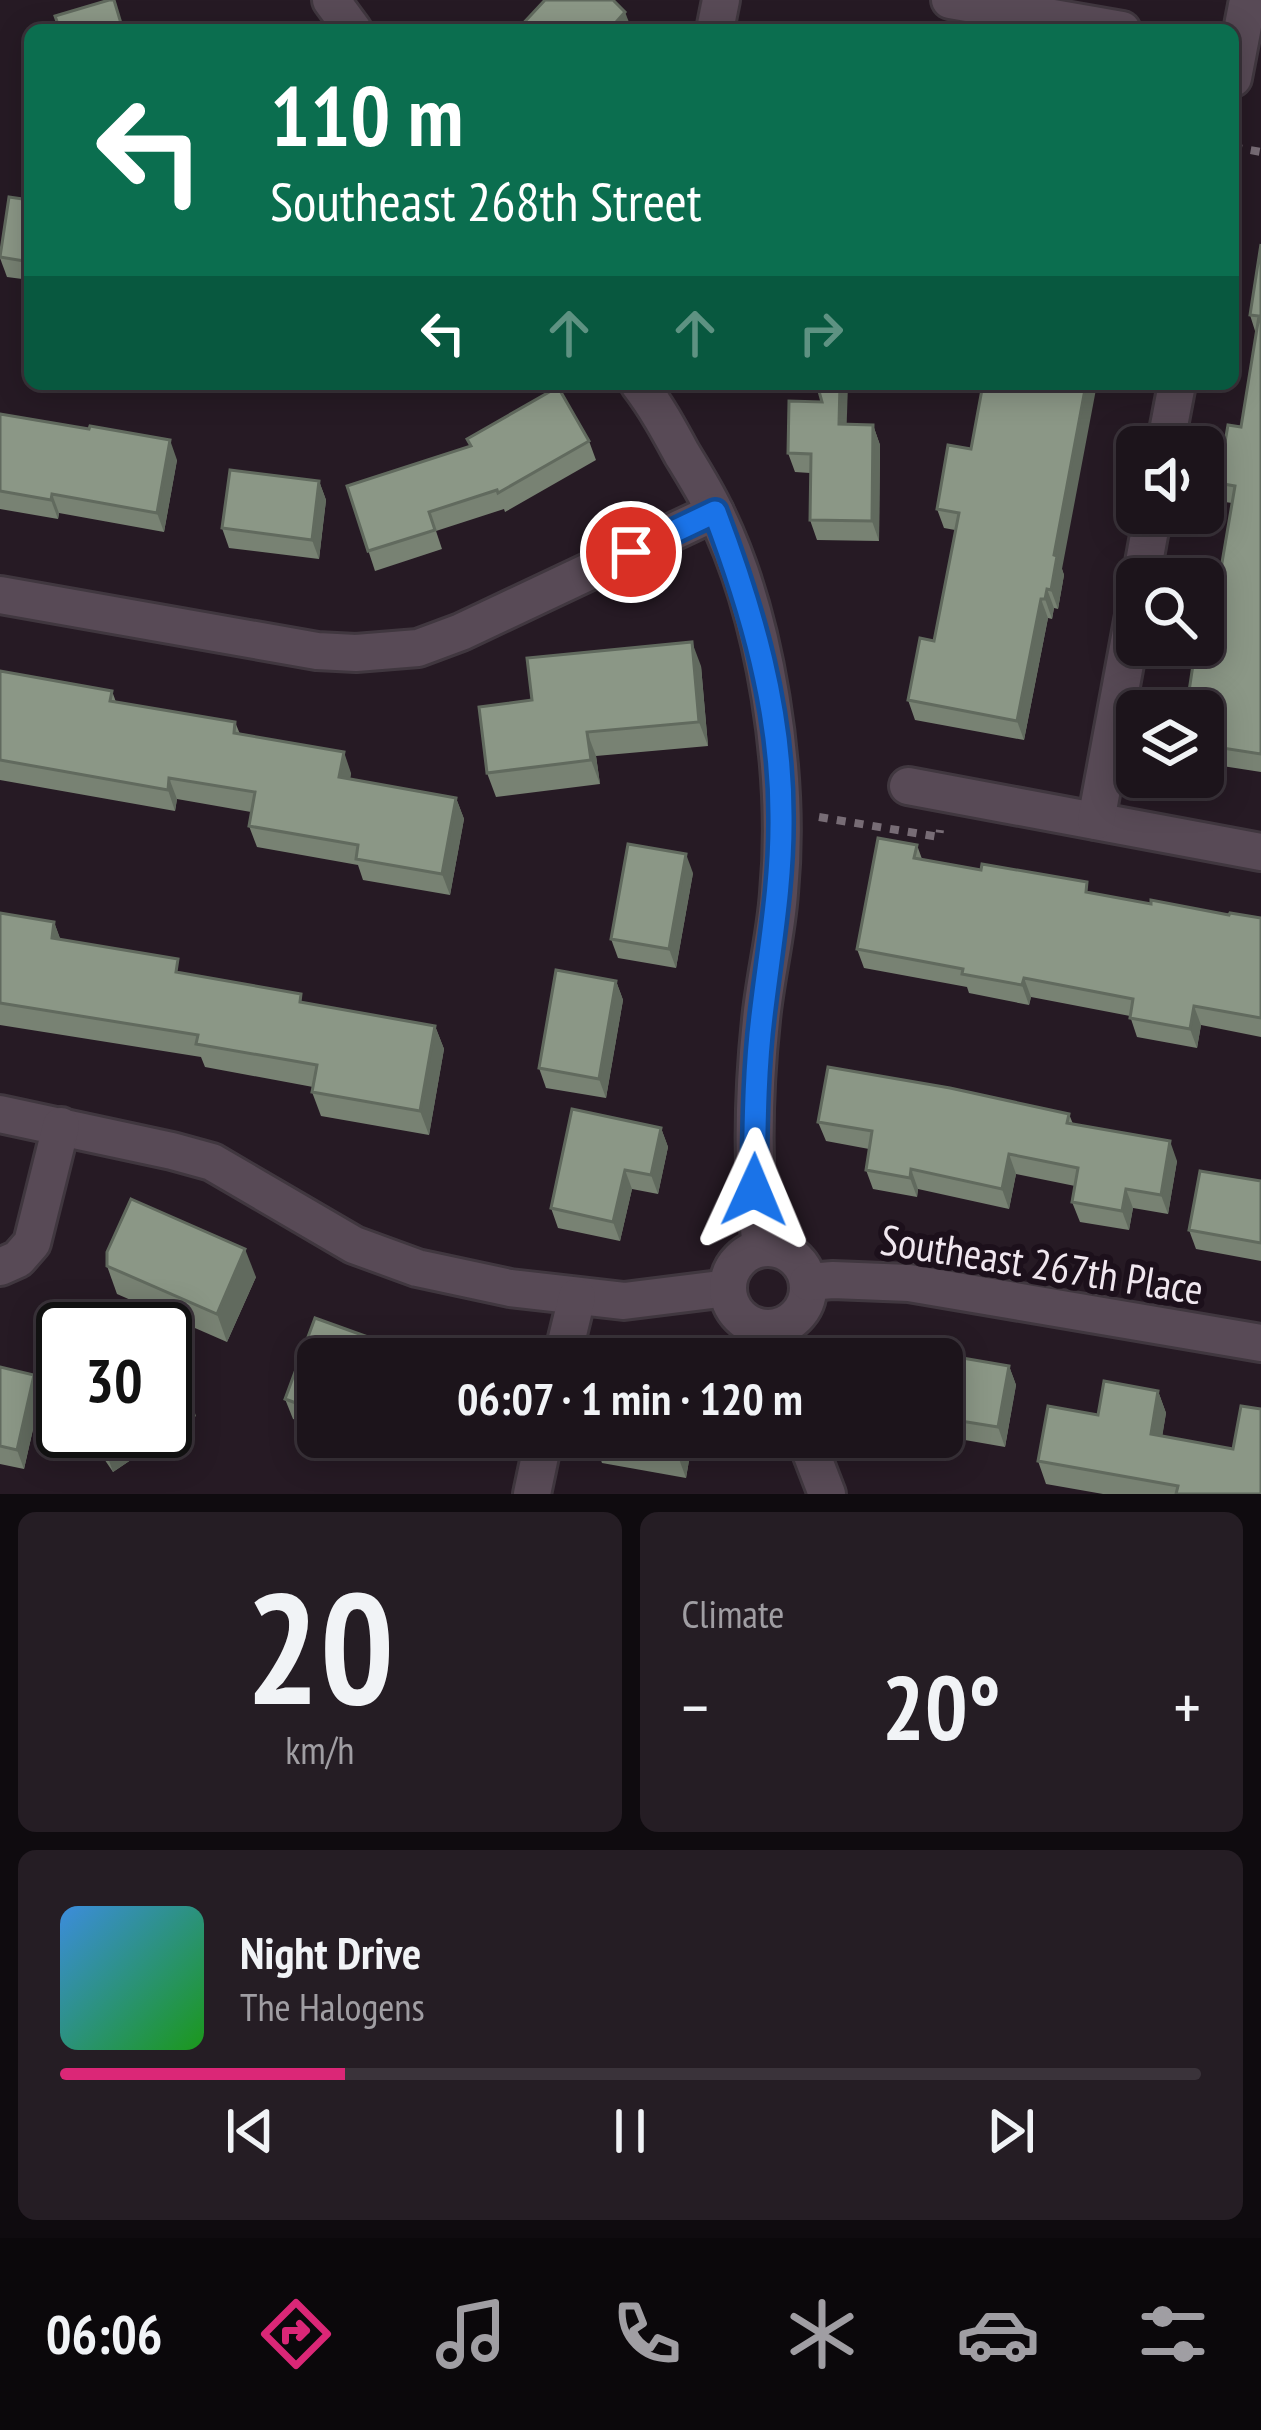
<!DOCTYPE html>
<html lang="en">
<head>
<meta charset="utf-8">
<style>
  body { margin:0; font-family:"PT Sans Narrow",sans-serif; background:#251d24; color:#f1f3f6; height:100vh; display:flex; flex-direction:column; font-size:45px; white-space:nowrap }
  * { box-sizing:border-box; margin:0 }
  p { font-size:39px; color:#a09ea3 }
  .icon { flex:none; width:66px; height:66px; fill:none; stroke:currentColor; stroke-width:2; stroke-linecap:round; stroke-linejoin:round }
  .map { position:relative; height:1494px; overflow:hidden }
  .drawer { display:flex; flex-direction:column; gap:18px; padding:18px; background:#0f0b0f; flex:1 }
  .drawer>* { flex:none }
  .guide { position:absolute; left:24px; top:24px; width:1215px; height:366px; border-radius:18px; box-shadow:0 6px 30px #0003,0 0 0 3px #3a333a; background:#0b6e4f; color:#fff; overflow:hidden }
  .fabs { position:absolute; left:1116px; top:426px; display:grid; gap:24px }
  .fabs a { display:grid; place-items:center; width:108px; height:108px; border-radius:18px; background:#1c141b; box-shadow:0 6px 30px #0003,0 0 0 3px #3a333a; font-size:60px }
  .speed { position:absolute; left:36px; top:1302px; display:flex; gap:24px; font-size:60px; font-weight:700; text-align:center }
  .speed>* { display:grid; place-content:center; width:156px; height:156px; border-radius:50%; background:#1c141b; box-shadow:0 6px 30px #0003,0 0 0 3px #3a333a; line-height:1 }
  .speed .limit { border:6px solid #111; border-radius:18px; background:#fff; color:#111 }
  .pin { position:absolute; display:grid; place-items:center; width:102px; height:102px; color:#fff; margin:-51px; border:6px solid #fff; border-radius:50%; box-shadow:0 3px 12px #0007 }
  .me { position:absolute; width:132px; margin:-66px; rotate:1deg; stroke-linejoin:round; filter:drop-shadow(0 0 9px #0008) }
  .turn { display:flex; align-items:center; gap:42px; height:252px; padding:0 48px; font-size:54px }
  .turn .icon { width:156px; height:156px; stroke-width:2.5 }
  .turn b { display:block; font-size:84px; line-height:102px }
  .lanes { display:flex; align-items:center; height:114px; padding:0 48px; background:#0003; justify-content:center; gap:60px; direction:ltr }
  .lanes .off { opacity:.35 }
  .big { font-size:90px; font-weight:600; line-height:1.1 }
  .drawer .card { flex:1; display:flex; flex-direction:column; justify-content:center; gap:18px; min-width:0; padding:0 42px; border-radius:18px; background:#251d24 }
  .drawer .dial { align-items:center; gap:0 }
  .dial b { font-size:156px; line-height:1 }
  .song { display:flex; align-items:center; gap:36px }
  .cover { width:144px; height:144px; border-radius:18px; background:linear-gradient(135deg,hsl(210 70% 55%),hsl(120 70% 35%)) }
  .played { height:12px; border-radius:6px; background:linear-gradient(90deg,#db2777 25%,#3a333a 25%) }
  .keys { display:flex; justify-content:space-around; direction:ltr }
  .heat { display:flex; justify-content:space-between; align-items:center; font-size:66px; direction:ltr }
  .drawer .tiles { flex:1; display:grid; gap:18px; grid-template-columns:1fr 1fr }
  .card:last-child { grid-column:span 2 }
  .trip { position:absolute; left:297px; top:1338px; width:666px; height:120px; border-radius:18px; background:#1c141b; box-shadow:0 6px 30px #0003,0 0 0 3px #3a333a; font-weight:600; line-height:120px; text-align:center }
  .tabs { display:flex; height:192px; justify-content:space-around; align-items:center; background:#0b080b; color:#a09ea3 }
  .tabs .icon { width:84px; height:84px }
  .tabs .active { color:#db2777 }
  .tabs b { font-size:54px; color:#f1f3f6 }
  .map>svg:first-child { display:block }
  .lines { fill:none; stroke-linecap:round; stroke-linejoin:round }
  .minor-casing { stroke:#40373f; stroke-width:42 }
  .path { stroke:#776c75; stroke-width:8; stroke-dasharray:9 9; stroke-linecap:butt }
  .minor { stroke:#584a56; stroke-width:36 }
  .wall { fill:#788273 }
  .shaded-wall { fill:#616a5e }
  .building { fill:#8b9786; stroke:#616a5e; stroke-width:3 }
  .route-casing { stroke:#114b97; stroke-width:30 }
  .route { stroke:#1a73e8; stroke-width:21 }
  .labels { text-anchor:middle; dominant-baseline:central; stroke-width:12; stroke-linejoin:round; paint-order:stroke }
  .street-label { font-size:42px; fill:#f0e7ef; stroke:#1c101b }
</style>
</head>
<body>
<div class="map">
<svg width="1261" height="1494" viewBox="0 0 1261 1494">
  <rect width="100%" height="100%" fill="#261a24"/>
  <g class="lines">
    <defs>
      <g id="minor">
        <path d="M 331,0 L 353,30"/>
        <path d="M 950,0 L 1122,30"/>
        <path d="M 715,30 L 721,0"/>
        <path d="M 1233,78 L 1248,0"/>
        <path d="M 639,384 C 656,406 669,430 682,454 C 693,472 705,491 714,510 C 767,616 790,775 779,893 C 776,936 765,978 761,1020 C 753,1096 752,1173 761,1248"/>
        <path d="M 1165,447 L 1177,384"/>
        <path d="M 1141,579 L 1153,513"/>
        <path d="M 0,595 L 317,651 L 356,653 L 418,648 L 461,632 L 715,512"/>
        <path d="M 908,786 L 1261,852"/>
        <path d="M 1096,821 L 1137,599"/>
        <path d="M 0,1114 L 172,1151 L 212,1162 L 354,1245 L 417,1268 L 510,1288 L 624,1301 L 728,1288"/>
        <circle cx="768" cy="1288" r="40"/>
        <path d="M 0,1267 L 18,1259 L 32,1243 L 61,1126"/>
        <path d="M 808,1282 L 833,1280 L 909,1283 L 1261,1343"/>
        <path d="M 562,1359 L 577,1297"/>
        <path d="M 805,1437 L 827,1494"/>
        <path d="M 532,1494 L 544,1437"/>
      </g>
    </defs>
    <!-- minor casing -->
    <use href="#minor" class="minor-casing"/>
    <!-- path -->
    <g class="path">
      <path d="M 1233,147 L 1261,152"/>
      <path d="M 819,817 L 939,837 L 940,830"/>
    </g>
    <!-- minor -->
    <use href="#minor" class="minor"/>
  </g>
  <!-- wall -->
  <g class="wall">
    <path d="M 30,200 L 30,280 L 7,277 L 0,258 Z"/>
    <path d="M 1261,244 L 1261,772 L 1203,763 L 1203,711 L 1216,598 L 1232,503 L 1225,502 L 1218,483 L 1241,427 L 1256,334 L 1250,315 Z"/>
    <path d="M 822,402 L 847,425 L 873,425 L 880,445 L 879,541 L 817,540 L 810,520 L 810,473 L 795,472 L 788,453 Z"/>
    <path d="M 0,414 L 177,460 L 164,532 L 59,513 L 58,519 L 0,509 Z"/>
    <path d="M 467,439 L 589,441 L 596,460 L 505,512 L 504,509 L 436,531 L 442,549 L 375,571 L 347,486 L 470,447 Z"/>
    <path d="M 971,449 L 1062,569 L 1064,575 L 1058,609 L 1054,608 L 1052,619 L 1048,618 L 1024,740 L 915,720 L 908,700 L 934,641 L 955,530 L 944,528 L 937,509 Z"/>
    <path d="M 319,481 L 326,500 L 319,559 L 229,548 L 222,528 Z"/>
    <path d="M 701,666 L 708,746 L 596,756 L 600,784 L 496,797 L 487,773 L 532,700 Z"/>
    <path d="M 0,671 L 112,691 L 116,702 L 235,722 L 240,734 L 351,773 L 350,779 L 456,798 L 464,819 L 450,895 L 363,880 L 358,865 L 257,847 L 249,826 L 251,812 L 177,799 L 175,811 L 0,780 Z"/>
    <path d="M 917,845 L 922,859 L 1151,904 L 1261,918 L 1261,1037 L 1201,1025 L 1197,1048 L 1137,1037 L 1130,1016 L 1031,997 L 1029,1005 L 969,993 L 967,987 L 864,968 L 857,949 Z"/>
    <path d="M 693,873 L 676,968 L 618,958 L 611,939 Z"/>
    <path d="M 0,913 L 54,922 L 60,939 L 184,974 L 304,1003 L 435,1026 L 444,1049 L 429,1135 L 321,1116 L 312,1092 L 313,1087 L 205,1067 L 201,1057 L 0,1025 Z"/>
    <path d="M 616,981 L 623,1000 L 606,1098 L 546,1088 L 539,1068 Z"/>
    <path d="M 1069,1114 L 1073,1124 L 1177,1161 L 1168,1214 L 1133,1208 L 1129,1230 L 1080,1222 L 1072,1202 L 1075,1186 L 1016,1174 L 1009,1209 L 918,1189 L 917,1197 L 873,1189 L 866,1170 L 869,1149 L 826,1141 L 818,1122 Z"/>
    <path d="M 661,1128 L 668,1147 L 658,1194 L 632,1189 L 620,1241 L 558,1228 L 551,1208 Z"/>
    <path d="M 1261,1181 L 1261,1261 L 1196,1249 L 1189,1230 Z"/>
    <path d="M 107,1266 L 256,1277 L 227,1342 L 117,1294 Z"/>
    <path d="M 63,1359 L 63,1399 L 50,1367 Z"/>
    <path d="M 318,1359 L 318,1428 L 293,1419 L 285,1399 Z"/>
    <path d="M 942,1359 L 1009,1366 L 1016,1385 L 1005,1447 L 942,1436 Z"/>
    <path d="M 0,1367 L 34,1375 L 41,1394 L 24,1469 L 0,1464 Z"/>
    <path d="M 1158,1391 L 1166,1413 L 1162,1436 L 1261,1494 L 1103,1494 L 1046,1484 L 1038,1461 L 1098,1415 Z"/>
    <path d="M 196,1416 L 113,1472 L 85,1431 L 165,1431 Z"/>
    <path d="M 343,1437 L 375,1437 L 371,1447 Z"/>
    <path d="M 401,1437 L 521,1437 L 517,1457 Z"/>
    <path d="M 693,1437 L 686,1478 L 602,1463 L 595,1444 Z"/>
  </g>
  <!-- shaded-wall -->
  <g class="shaded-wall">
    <path d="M 625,12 L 632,30 L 609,30 Z"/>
    <path d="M 840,384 L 848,384 L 846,444 L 839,424 Z"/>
    <path d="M 1086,384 L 1097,384 L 1062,569 L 1064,575 L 1058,609 L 1051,590 L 1054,555 Z"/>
    <path d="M 873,425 L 880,445 L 879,541 L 872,521 Z"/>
    <path d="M 170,440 L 177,460 L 164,532 L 157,513 Z"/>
    <path d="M 319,481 L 326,500 L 319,559 L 312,540 Z"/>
    <path d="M 52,494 L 59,513 L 58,519 L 51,500 Z"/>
    <path d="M 1047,589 L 1054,608 L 1052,619 L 1045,599 Z"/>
    <path d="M 1041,599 L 1048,618 L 1024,740 L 1017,721 Z"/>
    <path d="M 692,642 L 701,666 L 708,746 L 699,722 Z"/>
    <path d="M 587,732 L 596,756 L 600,784 L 591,760 Z"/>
    <path d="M 344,752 L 351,773 L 347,798 L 339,777 Z"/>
    <path d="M 169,778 L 177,799 L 175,811 L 168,790 Z"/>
    <path d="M 456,798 L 464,819 L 450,895 L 442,874 Z"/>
    <path d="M 686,854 L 693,873 L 676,968 L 669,949 Z"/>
    <path d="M 54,922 L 63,946 L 52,938 Z"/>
    <path d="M 1024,978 L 1031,997 L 1029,1005 L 1022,985 Z"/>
    <path d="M 616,981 L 623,1000 L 606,1098 L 599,1079 Z"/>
    <path d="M 1194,1006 L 1201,1025 L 1197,1048 L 1190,1029 Z"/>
    <path d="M 435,1026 L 444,1049 L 429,1135 L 420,1111 Z"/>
    <path d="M 661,1128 L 668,1147 L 658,1194 L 651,1175 Z"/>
    <path d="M 1170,1141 L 1177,1161 L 1168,1214 L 1161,1195 Z"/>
    <path d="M 1009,1154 L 1016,1174 L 1009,1209 L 1002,1189 Z"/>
    <path d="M 911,1169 L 918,1189 L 917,1197 L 910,1178 Z"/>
    <path d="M 625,1170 L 632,1189 L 620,1241 L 613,1222 Z"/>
    <path d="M 1126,1189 L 1133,1208 L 1129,1230 L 1122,1211 Z"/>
    <path d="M 245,1249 L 256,1277 L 227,1342 L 217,1314 Z"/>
    <path d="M 1009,1366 L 1016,1385 L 1005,1447 L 998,1427 Z"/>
    <path d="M 34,1375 L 41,1394 L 24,1469 L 17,1450 Z"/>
    <path d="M 186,1388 L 196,1416 L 113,1472 L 103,1444 L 122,1431 L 165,1431 L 165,1402 Z"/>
    <path d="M 1158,1391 L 1166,1413 L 1159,1457 L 1151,1434 Z"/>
    <path d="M 510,1437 L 521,1437 L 517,1457 Z"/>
    <path d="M 683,1437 L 693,1437 L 686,1478 L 679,1459 Z"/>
  </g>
  <!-- building -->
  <g class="building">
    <path d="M 109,0 L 114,0 L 123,30 L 60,30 L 55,16 Z"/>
    <path d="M 545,0 L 613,0 L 625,12 L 609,30 L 517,30 Z"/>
    <path d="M 784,26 L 807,30 L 784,30 Z"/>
    <path d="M 9,197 L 30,200 L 30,262 L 0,257 Z"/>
    <path d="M 1261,244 L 1261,754 L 1203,745 L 1203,711 L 1186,711 L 1196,645 L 1203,645 L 1204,596 L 1216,598 L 1235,486 L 1218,483 L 1228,425 L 1241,427 L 1259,316 L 1250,315 Z"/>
    <path d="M 817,384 L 840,384 L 839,424 L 873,425 L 872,521 L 810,520 L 811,454 L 788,453 L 789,401 L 822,402 Z"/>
    <path d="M 983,384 L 1086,384 L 1054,555 L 1057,556 L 1051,590 L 1047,589 L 1045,599 L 1041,599 L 1017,721 L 908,700 L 920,638 L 934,641 L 959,513 L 937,509 L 948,445 L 971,449 Z"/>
    <path d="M 558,387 L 589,441 L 498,493 L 497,490 L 429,512 L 435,530 L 368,551 L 347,486 L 471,446 L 467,439 Z"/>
    <path d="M 0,414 L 89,429 L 90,426 L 170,440 L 157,513 L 52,494 L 51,500 L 0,491 Z"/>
    <path d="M 230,470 L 319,481 L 312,540 L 222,528 Z"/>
    <path d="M 692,642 L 699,722 L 587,732 L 591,760 L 487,773 L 479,707 L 532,700 L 527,658 Z"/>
    <path d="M 0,671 L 112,691 L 110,701 L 235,722 L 234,733 L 344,752 L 339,777 L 456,798 L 442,874 L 356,859 L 358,845 L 249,826 L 255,792 L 169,778 L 168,790 L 0,760 Z"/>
    <path d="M 878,838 L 917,845 L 914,858 L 981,870 L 982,864 L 1087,882 L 1086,892 L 1151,904 L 1151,900 L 1229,915 L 1230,913 L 1261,918 L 1261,1018 L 1194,1006 L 1190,1029 L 1130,1018 L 1133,999 L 1024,978 L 1022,985 L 962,974 L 963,969 L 857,949 Z"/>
    <path d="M 628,844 L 686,854 L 669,949 L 611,939 Z"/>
    <path d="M 0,913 L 54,922 L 52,938 L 178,959 L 176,972 L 301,994 L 300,1002 L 435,1026 L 420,1111 L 312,1092 L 317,1065 L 196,1044 L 198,1035 L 0,1003 Z"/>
    <path d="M 556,970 L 616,981 L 599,1079 L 539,1068 Z"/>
    <path d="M 828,1067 L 950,1088 L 1069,1114 L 1067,1123 L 1170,1141 L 1161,1195 L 1126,1189 L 1122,1211 L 1072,1202 L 1078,1168 L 1009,1154 L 1002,1189 L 911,1169 L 910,1178 L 866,1170 L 872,1131 L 818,1122 Z"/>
    <path d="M 572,1109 L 661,1128 L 651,1175 L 625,1170 L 613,1222 L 551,1208 Z"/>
    <path d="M 1200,1171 L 1261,1181 L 1261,1243 L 1189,1230 Z"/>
    <path d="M 131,1199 L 245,1249 L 217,1314 L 107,1266 L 107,1252 Z"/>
    <path d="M 315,1318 L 429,1359 L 318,1359 L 318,1411 L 285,1399 Z"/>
    <path d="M 437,1340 L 489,1349 L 488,1359 L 433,1359 Z"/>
    <path d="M 910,1349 L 1009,1366 L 998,1427 L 942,1418 L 942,1359 L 909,1359 Z"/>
    <path d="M 165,1357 L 186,1388 L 165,1402 Z"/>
    <path d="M 63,1359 L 63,1386 L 50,1367 Z"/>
    <path d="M 0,1367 L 34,1375 L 17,1450 L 0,1446 Z"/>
    <path d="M 1104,1381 L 1158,1391 L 1151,1434 L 1233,1449 L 1241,1406 L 1261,1409 L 1261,1494 L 1176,1494 L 1178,1486 L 1038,1461 L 1048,1406 L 1098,1415 Z"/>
    <path d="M 94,1431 L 122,1431 L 103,1444 Z"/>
    <path d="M 596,1437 L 683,1437 L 679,1459 L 595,1444 Z"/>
  </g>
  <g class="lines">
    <defs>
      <path id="route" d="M 631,552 L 715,512 C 752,610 781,709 781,815 C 782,883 770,948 762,1016 C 755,1073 755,1132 754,1190"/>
    </defs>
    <!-- route casing -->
    <use href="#route" class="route-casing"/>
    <!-- route -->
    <use href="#route" class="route"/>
  </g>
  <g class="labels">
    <!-- street labels -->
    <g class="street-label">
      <text transform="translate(1042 1264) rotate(9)">Southeast 267th Place</text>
    </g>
  </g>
</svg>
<div class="fabs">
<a><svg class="icon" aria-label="sound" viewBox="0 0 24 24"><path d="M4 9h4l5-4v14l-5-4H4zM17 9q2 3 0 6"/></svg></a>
<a><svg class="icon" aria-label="search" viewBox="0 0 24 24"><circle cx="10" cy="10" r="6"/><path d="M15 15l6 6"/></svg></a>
<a><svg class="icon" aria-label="layers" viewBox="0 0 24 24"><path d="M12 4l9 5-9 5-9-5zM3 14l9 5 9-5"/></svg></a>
</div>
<div class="speed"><div class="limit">30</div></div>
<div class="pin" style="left:631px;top:552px;background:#d93025"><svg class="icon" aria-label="arrive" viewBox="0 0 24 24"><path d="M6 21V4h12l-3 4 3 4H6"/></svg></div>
<svg class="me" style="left:754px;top:1190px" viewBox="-20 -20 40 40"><path d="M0-17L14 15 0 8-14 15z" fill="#1a73e8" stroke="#fff" stroke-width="4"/></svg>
<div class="trip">06:07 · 1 min · 120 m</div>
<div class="guide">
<div class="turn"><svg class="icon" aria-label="left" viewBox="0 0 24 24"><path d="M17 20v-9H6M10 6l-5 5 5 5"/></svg><div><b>110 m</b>Southeast 268th Street</div></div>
<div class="lanes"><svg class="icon" aria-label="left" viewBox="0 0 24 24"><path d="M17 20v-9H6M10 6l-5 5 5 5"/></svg><svg class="icon off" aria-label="ahead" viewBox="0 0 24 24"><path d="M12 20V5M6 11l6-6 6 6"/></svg><svg class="icon off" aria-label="ahead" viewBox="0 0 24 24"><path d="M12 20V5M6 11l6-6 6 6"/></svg><svg class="icon off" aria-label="right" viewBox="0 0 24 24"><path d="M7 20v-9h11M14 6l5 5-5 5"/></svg></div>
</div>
</div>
<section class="drawer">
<div class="tiles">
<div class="card dial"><b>20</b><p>km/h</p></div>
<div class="card"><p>Climate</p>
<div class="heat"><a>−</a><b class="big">20°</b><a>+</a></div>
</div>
<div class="card">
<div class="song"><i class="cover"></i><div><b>Night Drive</b><p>The Halogens</p></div></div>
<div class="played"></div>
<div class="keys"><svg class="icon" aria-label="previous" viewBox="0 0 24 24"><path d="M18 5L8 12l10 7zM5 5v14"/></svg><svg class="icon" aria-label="pause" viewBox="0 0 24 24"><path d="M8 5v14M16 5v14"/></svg><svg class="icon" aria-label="next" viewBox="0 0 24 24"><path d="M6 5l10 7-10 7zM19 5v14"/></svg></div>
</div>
</div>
</section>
<nav class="tabs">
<b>06:06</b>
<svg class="icon active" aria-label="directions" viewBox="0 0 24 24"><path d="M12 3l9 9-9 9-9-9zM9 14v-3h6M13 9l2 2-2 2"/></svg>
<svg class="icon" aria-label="music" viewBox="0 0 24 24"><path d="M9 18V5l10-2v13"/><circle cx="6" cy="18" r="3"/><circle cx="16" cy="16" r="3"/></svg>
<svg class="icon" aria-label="phone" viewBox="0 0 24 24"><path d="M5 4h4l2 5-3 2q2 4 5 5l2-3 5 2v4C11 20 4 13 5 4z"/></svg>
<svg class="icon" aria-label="climate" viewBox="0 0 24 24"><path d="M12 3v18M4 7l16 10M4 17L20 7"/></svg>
<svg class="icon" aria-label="car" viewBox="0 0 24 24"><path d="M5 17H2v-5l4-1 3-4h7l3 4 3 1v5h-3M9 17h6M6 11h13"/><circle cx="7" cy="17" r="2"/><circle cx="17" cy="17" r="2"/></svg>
<svg class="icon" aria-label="filters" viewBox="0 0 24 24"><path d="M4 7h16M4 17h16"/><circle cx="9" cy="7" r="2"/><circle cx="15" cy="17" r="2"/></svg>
</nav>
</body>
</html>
